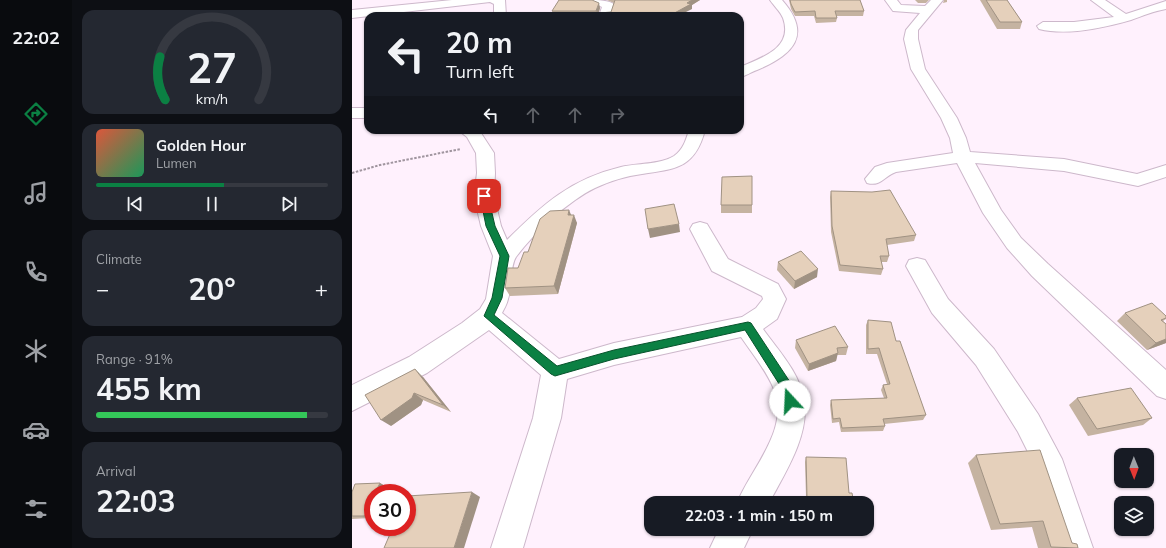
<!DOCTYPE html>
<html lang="en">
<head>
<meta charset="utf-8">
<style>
  body { margin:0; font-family:Mulish,sans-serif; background:#242831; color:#f1f3f6; height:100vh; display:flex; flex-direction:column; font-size:15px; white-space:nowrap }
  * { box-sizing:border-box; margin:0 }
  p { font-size:13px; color:#9ea1a6 }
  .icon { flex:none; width:22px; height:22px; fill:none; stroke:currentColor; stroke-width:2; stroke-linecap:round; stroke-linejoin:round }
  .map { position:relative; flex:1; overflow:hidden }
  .drawer { display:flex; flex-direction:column; gap:10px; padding:10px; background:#0d0f14; width:280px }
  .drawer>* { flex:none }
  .guide { position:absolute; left:12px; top:12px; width:380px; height:122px; border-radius:12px; box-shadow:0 1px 3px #0004; background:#171b24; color:#f1f3f6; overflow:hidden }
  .needle { width:26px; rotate:179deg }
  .tools { position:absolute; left:762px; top:448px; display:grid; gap:8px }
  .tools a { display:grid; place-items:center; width:40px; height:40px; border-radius:8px; background:#171b24; box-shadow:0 1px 3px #0004; font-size:20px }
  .speed { position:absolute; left:12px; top:484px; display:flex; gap:8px; font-size:20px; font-weight:700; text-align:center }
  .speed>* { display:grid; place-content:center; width:52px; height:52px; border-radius:50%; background:#171b24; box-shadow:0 1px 3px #0004; line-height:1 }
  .speed .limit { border:6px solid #d22; background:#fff; color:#111 }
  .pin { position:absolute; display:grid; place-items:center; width:34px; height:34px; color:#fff; margin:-17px; border-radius:8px; box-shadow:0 2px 6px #0006 }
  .me { position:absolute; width:44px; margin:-22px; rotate:340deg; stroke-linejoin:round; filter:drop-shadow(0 0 3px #0008) }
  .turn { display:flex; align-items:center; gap:14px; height:84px; padding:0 16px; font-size:18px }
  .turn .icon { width:52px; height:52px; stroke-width:2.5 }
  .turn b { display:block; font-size:28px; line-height:34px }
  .lanes { display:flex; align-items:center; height:38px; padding:0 16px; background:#0003; justify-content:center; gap:20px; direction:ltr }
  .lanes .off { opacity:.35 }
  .big { font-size:30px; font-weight:700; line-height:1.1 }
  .drawer .tile { flex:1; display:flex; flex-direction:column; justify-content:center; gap:6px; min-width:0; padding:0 14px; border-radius:12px; background:#242831 }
  .drawer .dial { align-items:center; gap:0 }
  .dial svg { height:104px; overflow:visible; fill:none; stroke:#363941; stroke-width:7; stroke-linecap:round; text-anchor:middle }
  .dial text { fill:#f1f3f6; stroke:none }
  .song { display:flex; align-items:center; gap:12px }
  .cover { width:48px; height:48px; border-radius:6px; background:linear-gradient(135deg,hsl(10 70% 55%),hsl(150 70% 35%)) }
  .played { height:4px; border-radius:2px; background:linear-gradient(90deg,#0b8043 55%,#363941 55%) }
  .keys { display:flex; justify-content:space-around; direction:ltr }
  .heat { display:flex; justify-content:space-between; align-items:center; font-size:22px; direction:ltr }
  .charge { height:6px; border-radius:3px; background:linear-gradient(90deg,#34c759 91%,#363941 0) }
  .trip { position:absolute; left:292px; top:496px; width:230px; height:40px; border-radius:12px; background:#171b24; box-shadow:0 1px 3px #0004; font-weight:700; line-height:40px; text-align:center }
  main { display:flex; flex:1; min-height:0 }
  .tab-bar { display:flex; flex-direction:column; width:72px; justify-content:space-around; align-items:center; background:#090b0e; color:#9ea1a6 }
  .tab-bar .icon { width:28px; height:28px }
  .tab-bar .current { color:#0b8043 }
  .tab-bar b { font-size:18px; color:#f1f3f6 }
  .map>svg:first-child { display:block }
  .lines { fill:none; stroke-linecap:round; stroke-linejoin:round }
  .street-casing { stroke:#cdb8cb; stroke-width:2 }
  .path-far1 { stroke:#a0959f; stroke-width:1.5; stroke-dasharray:2 1; stroke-linecap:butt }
  .path { stroke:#a0959f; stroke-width:2; stroke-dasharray:2.5 1.5; stroke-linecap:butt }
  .street { fill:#fff; fill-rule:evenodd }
  .wall { fill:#c5b3a1 }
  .shaded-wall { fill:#a09283 }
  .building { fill:#e5d0bb; stroke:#a09283 }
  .route { fill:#0b8043; stroke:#07532c }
</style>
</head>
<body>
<main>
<nav class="tab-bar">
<b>22:02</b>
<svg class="icon current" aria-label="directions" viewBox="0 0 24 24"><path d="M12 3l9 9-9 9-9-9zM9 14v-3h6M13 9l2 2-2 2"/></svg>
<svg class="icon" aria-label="music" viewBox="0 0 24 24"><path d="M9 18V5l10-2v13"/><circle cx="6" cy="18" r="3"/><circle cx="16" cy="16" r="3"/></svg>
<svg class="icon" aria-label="phone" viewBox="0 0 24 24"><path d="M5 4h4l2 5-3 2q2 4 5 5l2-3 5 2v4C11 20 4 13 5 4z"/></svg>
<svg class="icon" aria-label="climate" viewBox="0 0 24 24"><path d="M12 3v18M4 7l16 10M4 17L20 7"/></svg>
<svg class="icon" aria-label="car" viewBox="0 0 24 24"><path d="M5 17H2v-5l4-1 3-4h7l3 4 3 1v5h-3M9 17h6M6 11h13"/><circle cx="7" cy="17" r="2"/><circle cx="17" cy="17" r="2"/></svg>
<svg class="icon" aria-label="filters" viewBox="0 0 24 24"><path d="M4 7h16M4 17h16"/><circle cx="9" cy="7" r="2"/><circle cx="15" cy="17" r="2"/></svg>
</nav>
<section class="drawer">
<div class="tile dial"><svg viewBox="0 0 100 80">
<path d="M14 69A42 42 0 1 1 86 69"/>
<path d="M14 69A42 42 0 0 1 10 36" stroke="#0b8043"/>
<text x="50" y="56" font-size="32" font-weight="700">27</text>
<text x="50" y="72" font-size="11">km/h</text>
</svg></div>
<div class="tile">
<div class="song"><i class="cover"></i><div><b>Golden Hour</b><p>Lumen</p></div></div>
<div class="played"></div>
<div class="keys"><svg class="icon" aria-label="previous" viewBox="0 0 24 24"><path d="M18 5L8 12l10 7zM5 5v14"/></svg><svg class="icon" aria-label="pause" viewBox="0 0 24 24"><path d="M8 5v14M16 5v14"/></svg><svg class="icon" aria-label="next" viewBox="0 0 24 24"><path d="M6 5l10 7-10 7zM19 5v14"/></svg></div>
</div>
<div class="tile"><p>Climate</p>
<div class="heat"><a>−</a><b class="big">20°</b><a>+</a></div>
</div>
<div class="tile"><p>Range · 91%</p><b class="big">455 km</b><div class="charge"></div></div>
<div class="tile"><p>Arrival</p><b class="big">22:03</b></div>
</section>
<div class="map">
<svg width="814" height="548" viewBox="0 0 814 548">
  <rect width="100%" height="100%" fill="#fff1fd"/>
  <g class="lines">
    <defs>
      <g id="street">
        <path d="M 100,0 L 153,0 L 154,16 L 142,16 L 142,4 L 138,2 L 0,18 L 0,10 Z"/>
        <path d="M 237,0 C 246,0 257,0 263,5 L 259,16 L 247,16 L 250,7 L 239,2 Z"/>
        <path d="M 418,0 L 430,0 C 461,35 441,55 405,70 C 399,72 394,76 388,77 L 388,67 C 408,58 442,49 431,18 C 428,11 422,6 418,0 Z"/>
        <path d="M 533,0 L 545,0 L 549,5 L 573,6 L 579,0 L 591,0 L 566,30 L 566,39 L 573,69 L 605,118 L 614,138 L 618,152 L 712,159 L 785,174 L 814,165 L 814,177 L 786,186 L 712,171 L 623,163 L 649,210 L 669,238 L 696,264 L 814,370 L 814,399 L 805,396 L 680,276 L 655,248 L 631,213 L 605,163 L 544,172 C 532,176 529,187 515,183 L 513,179 L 523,167 L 535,163 L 601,153 L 598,138 L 589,118 L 559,69 L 552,39 L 554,30 L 568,13 L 541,11 Z"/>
        <path d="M 739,0 L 753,0 L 774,14 L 814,1 L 814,9 C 802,11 790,16 779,20 C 751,28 715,36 687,29 L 685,26 L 691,22 L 722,22 L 762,17 Z"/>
        <rect x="0" y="108" width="16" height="10"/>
        <path d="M 106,130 L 127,130 L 142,153 L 143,173 L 142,196 L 149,226 L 155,240 C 191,204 219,179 269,167 C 285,163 307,165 322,156 C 331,150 334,140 337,130 L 353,130 C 343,168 324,169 290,174 C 274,176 258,181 243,188 C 216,201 182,233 164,257 C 158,266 160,288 156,299 C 155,304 152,309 150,313 L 207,359 L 262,343 L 390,317 L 404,308 L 411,299 L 410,296 L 360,271 L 338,229 L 341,224 L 348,222 L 355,224 L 376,259 L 426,284 L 434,299 L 425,319 L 411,329 C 426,350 448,373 452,400 C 458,435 433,473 417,503 L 385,503 C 399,468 440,428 421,387 C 413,369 400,353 389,337 L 262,365 L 215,379 L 209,418 L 171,548 L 139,548 L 181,418 L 189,375 L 137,330 L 75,373 L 0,411 L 0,385 L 57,357 L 110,323 L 128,309 L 134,299 L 141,256 L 129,226 L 122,196 L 125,173 L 124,153 L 115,137 Z"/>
        <path d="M 565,258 L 573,260 L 596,299 L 642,349 L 686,414 L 710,459 L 741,548 L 709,548 L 682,464 L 666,432 L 624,365 L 580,313 L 554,266 L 557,260 Z"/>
        <path d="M 367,529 L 401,529 L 392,548 L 358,548 Z"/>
      </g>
    </defs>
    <!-- street casing -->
    <use href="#street" class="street-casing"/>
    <!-- path-far1 -->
    <path class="path-far1" d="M 196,16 L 202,12"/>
    <!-- path -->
    <path class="path" d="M 0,173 L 28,165 L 109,149"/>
    <!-- street -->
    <use href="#street" class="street"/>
  </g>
  <!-- wall -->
  <g class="wall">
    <path d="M 255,0 L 348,0 L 340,5 L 340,9 L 259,12 L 262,3 Z"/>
    <path d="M 437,0 L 508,0 L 512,11 L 511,16 L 484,16 L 485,18 L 484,22 L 464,23 L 462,16 L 443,16 L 439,9 Z"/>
    <path d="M 563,0 L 577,0 L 574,3 L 566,3 Z"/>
    <path d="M 592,0 L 595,0 L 595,2 L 591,3 Z"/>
    <path d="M 628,0 L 655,0 L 670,22 L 668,29 L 645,29 Z"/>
    <path d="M 248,8 L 246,15 L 201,16 L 200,11 Z"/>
    <path d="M 400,176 L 400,213 L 369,213 L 369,205 Z"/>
    <path d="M 479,191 L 564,235 L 562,241 L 535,245 L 537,256 L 535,262 L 529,262 L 531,269 L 529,275 L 487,271 L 479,232 L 478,197 Z"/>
    <path d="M 219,215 L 225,223 L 206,294 L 158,296 L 153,288 L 176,252 Z"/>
    <path d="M 426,262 L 465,277 L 442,289 L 425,270 Z"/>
    <path d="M 773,313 L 814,316 L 814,319 L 811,321 L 814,324 L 814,343 L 795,350 L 765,321 Z"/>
    <path d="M 516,320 L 544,341 L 574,415 L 571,420 L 532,424 L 533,426 L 531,431 L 489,432 L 487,422 L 480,423 L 478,405 L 479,400 L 532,398 L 529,390 L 531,385 L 535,384 L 525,354 L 514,354 L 514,325 Z"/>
    <path d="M 444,340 L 496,347 L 494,355 L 485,355 L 484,361 L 456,371 L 443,348 Z"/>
    <path d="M 71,377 L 99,412 L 71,400 L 69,405 L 39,426 Z"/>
    <path d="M 725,398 L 800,418 L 791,425 L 736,436 L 717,405 Z"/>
    <path d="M 624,455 L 720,543 L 726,548 L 686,548 L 680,527 L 639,530 L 616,463 Z"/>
    <path d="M 454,457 L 497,493 L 502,503 L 450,503 L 451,497 L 454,497 L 453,462 Z"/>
    <path d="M 28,483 L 33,486 L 19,518 L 0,519 L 0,492 Z"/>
  </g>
  <!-- shaded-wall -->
  <g class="shaded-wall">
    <path d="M 340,0 L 348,0 L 340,5 L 340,9 L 326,16 L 317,16 Z"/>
    <path d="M 247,3 L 248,8 L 246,15 L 244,11 Z"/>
    <path d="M 217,210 L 221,219 L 216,215 Z"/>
    <path d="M 222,215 L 225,223 L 206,294 L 202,286 Z"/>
    <path d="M 327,224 L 328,232 L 298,238 L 296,229 Z"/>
    <path d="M 466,269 L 465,277 L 442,289 L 443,281 Z"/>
    <path d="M 814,339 L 814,343 L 795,350 L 804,343 Z"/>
    <path d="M 486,353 L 484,361 L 456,371 L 457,364 Z"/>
    <path d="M 63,369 L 71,377 L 99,412 L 91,405 Z"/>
    <path d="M 62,393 L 71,400 L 69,405 L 39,426 L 29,420 Z"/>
    <path d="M 28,483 L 33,486 L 30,493 L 23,493 Z"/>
    <path d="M 120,492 L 128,497 L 112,548 L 102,548 Z"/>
    <path d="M 21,498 L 21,514 L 19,518 L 13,516 Z"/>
  </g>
  <!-- building -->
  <g class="building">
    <path d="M 207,0 L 240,0 L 247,3 L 244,11 L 200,11 Z"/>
    <path d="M 263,0 L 340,0 L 335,3 L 339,4 L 317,16 L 247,16 L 248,13 L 259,12 Z"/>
    <path d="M 438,0 L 508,0 L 512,11 L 483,11 L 485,18 L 464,18 L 463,11 L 443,12 L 439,4 Z"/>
    <path d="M 634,0 L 655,0 L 670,22 L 648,22 Z"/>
    <path d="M 400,176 L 400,205 L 369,205 L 370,177 Z"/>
    <path d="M 538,190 L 564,235 L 534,239 L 537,256 L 528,256 L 531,269 L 488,265 L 480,226 L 479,191 L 520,192 Z"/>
    <path d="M 322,204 L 327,224 L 296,229 L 293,209 Z"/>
    <path d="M 217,210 L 216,215 L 222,215 L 202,286 L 153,288 L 156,268 L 166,268 L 172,252 L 176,252 L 188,219 L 198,211 Z"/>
    <path d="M 449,251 L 466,269 L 443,281 L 426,262 Z"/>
    <path d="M 800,303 L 814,316 L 814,318 L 809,320 L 814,324 L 814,339 L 804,343 L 773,313 Z"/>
    <path d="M 516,320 L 539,322 L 544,341 L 548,341 L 574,415 L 531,419 L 533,426 L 490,428 L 488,418 L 481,419 L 479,400 L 535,398 L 531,385 L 538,384 L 527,348 L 516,349 Z"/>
    <path d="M 483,326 L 496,347 L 485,348 L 486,353 L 457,364 L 444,340 Z"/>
    <path d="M 63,369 L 91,405 L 62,393 L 60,398 L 29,420 L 13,395 Z"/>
    <path d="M 779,388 L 800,418 L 745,429 L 725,398 Z"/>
    <path d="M 688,450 L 720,543 L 725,544 L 726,548 L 699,547 L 691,521 L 648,524 L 624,455 Z"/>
    <path d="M 454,457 L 494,458 L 497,493 L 500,493 L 502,503 L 452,503 L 451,497 L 455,497 Z"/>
    <path d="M 28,483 L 23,493 L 21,493 L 21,498 L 13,516 L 0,516 L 0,492 L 3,484 Z"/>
    <path d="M 120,492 L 102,548 L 32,548 L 41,527 L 55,527 L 55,496 Z"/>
  </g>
  <!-- route -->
  <path class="route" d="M 132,193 L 136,196 L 143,226 L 157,256 L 150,298 L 142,315 L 205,366 L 262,350 L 396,322 L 399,323 L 438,382 L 444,401 L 442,405 L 438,406 L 435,405 L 429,387 L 393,330 L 262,359 L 203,376 L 199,374 L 132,316 L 140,298 L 148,256 L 134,226 L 128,196 Z"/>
</svg>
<div class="tools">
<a><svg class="needle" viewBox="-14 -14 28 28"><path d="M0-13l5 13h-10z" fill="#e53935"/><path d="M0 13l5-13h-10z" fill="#9ea1a6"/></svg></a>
<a><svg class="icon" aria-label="layers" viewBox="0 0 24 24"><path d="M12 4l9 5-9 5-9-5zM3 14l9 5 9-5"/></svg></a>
</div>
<div class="speed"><div class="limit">30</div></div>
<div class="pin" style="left:132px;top:196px;background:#d93025"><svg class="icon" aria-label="arrive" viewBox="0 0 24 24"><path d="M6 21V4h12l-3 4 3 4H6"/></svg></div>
<svg class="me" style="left:438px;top:401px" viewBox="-20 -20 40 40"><circle r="19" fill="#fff"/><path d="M0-13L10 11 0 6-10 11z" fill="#0b8043"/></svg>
<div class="trip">22:03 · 1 min · 150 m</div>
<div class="guide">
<div class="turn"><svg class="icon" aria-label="left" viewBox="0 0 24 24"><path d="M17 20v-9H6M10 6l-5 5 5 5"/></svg><div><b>20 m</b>Turn left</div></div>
<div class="lanes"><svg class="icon" aria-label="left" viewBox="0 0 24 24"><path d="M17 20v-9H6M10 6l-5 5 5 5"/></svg><svg class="icon off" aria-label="ahead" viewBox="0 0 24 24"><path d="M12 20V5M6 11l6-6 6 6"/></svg><svg class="icon off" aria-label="ahead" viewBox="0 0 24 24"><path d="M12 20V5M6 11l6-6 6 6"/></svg><svg class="icon off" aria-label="right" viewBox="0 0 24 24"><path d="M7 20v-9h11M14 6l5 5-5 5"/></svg></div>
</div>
</div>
</main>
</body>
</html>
